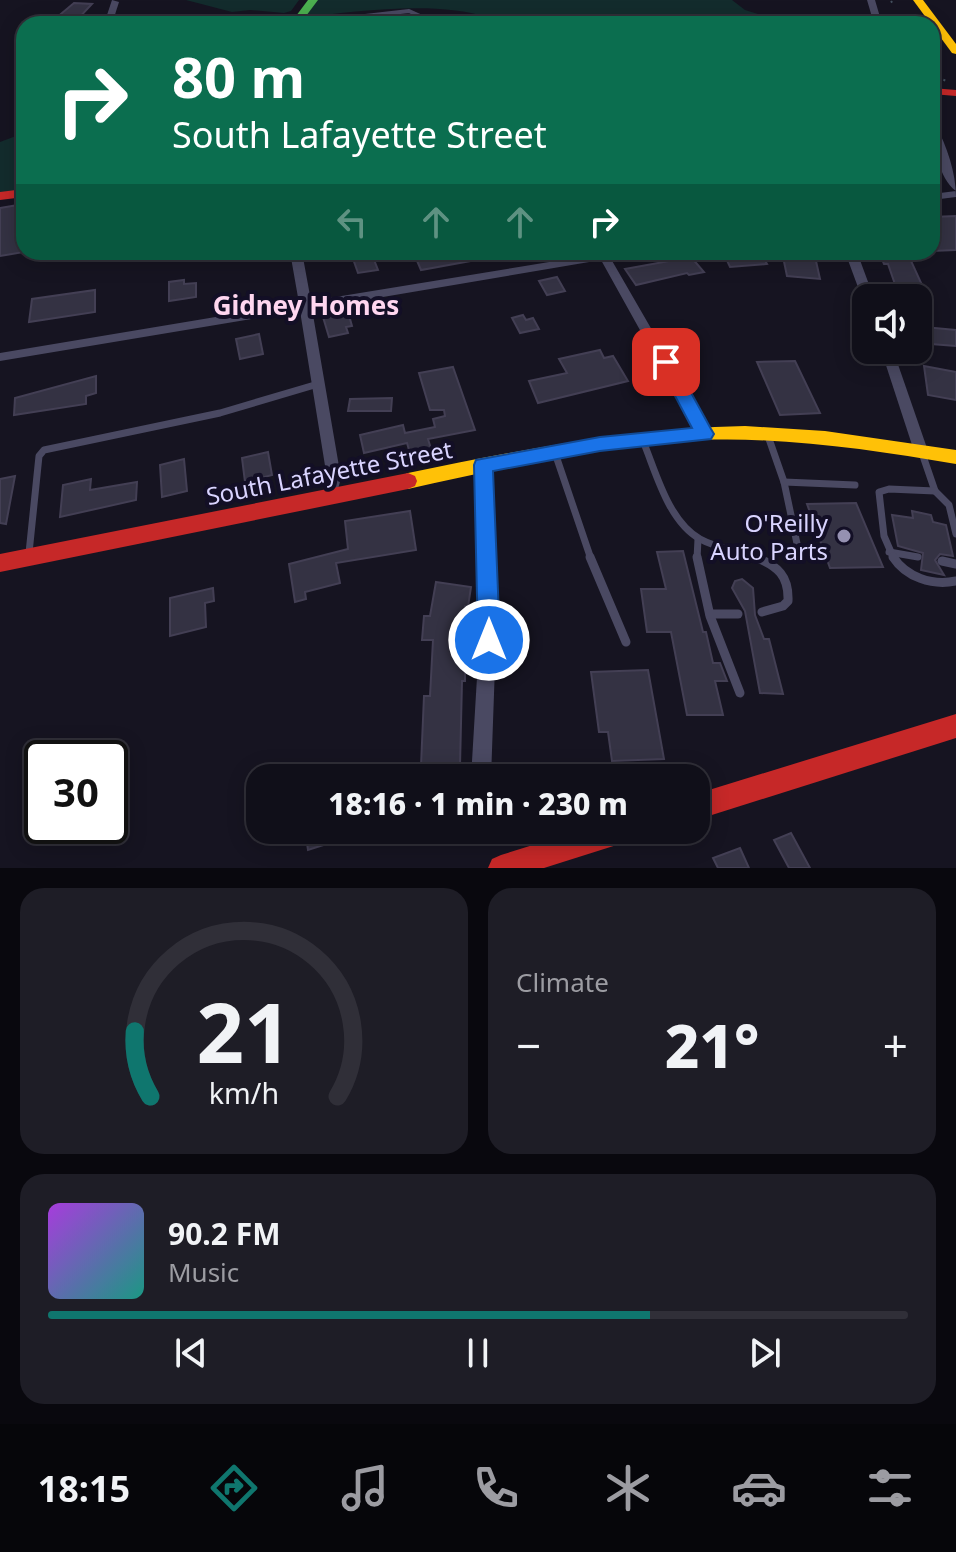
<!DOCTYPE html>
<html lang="en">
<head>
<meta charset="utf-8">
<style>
  body { margin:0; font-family:"Noto Sans",sans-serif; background:#1e1d26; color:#f1f3f6; height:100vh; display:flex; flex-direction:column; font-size:30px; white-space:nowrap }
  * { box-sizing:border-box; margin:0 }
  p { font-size:26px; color:#9c9ca2 }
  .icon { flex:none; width:44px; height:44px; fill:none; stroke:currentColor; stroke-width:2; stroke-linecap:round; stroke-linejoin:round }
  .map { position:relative; height:868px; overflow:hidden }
  .sheet { display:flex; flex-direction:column; gap:20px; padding:20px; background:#09080e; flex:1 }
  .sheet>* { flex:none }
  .banner { position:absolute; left:16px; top:16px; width:924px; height:244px; border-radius:24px; box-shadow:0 4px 20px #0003,0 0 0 2px #302f38; background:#0b6e4f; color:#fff; overflow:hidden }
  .controls { position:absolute; left:852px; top:284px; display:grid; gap:16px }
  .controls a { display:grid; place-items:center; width:80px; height:80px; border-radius:16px; background:#100f19; box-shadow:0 4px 20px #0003,0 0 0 2px #302f38; font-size:40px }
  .speed { position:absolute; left:24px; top:740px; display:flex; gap:16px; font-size:40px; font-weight:700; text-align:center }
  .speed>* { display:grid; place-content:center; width:104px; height:104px; border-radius:50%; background:#100f19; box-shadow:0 4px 20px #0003,0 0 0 2px #302f38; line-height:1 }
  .speed .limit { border:4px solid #111; border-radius:12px; background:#fff; color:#111 }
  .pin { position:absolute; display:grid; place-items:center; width:68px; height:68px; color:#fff; margin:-34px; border-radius:16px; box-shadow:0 4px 12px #0006 }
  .me { position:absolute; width:88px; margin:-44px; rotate:0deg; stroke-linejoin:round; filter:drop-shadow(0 0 6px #0008) }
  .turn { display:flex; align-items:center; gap:28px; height:168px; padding:0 24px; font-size:36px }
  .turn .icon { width:104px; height:104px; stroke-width:2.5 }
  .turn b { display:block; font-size:56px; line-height:68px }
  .lanes { display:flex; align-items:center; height:76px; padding:0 24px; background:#0003; justify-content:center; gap:40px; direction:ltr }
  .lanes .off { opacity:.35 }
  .big { font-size:60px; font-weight:800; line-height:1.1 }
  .sheet .tile { flex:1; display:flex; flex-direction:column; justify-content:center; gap:12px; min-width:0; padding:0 28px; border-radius:24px; background:#1e1d26 }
  .sheet .dial { align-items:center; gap:0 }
  .dial svg { height:208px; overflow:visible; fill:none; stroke:#302f38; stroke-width:7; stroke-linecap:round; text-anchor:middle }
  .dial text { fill:#f1f3f6; stroke:none }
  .song { display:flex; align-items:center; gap:24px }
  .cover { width:96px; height:96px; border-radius:12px; background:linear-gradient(135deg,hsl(280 70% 55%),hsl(170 70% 35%)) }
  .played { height:8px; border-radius:4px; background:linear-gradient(90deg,#0f766e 70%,#302f38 70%) }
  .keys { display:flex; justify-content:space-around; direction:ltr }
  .heat { display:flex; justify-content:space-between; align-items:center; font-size:44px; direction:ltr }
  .sheet .tiles { flex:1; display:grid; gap:20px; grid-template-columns:1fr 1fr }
  .tile:last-child { grid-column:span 2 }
  .trip { position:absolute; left:246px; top:764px; width:464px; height:80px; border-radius:24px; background:#100f19; box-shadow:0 4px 20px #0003,0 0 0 2px #302f38; font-weight:800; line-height:80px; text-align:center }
  .dock { display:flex; height:128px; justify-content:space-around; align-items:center; background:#06060a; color:#9c9ca2 }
  .dock .icon { width:56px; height:56px }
  .dock .current { color:#0f766e }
  .dock b { font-size:36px; color:#f1f3f6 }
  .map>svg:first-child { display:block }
  .green { fill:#132c2d }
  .building { fill:#343243; stroke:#433f54; stroke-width:2 }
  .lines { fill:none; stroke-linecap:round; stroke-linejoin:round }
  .path { stroke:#44505f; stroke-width:2; stroke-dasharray:2 4; stroke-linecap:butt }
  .lane-far2 { stroke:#4a4962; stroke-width:4 }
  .lane-far1 { stroke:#4a4962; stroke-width:7 }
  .lane { stroke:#4a4962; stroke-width:9 }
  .street { fill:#4a4962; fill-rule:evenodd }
  .fast { fill:#4caf50; fill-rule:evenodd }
  .slow { fill:#ffc107; fill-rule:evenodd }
  .jam { fill:#c62828; fill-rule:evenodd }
  .route { fill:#1a73e8; stroke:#114b97; stroke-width:2 }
  .poi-dot { fill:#9591b1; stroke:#130f26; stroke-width:3 }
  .labels { text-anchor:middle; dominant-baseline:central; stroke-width:8; stroke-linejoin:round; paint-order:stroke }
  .street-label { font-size:24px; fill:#d9d4ff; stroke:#130f26 }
  .poi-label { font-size:24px; fill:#d9d4ff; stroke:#130f26; text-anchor:end }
  .neighbourhood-label { font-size:26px; font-weight:bold; fill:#ffd6f0; stroke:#130f26 }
</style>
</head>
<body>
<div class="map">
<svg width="956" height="868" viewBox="0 0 956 868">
  <rect width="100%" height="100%" fill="#161421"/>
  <!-- green -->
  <g class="green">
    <path d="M 186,0 L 299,0 L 291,11 L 284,13 L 250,10 L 232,12 Z"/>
    <path d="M 313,0 L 732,0 L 745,10 L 758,14 L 846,24 L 491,24 L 490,18 C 438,0 357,11 299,18 Z"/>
    <path d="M 24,133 L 24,193 L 0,196 L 0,142 Z"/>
  </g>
  <!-- building -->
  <g class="building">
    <path d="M 74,3 L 92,4 L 78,19 L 56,18 Z"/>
    <path d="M 24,204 L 24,252 L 0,256 L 0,208 Z"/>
    <path d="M 956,216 L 956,250 L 932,251 L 932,217 Z"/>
    <path d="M 371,252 L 378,270 L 358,273 L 352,256 Z"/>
    <path d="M 438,252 L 492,252 L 493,257 L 421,270 L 415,256 Z"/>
    <path d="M 753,252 L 760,252 L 767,264 L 730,267 L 724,254 Z"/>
    <path d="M 782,252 L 814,252 L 820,279 L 787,276 Z"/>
    <path d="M 879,252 L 907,252 L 927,296 L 898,293 L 888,264 L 884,264 Z"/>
    <path d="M 691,257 L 704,272 L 689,275 L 687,273 L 636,285 L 625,269 Z"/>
    <path d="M 557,277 L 565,291 L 547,295 L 539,281 Z"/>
    <path d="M 184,280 L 184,284 L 196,283 L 196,297 L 169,301 L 169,282 Z"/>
    <path d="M 95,290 L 95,312 L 29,322 L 32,299 Z"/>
    <path d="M 348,312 L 352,326 L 346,327 L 348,333 L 329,337 L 323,317 Z"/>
    <path d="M 523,315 L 526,320 L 533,318 L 539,329 L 520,333 L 512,318 Z"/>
    <path d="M 924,327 L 956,330 L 956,346 L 931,344 Z"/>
    <path d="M 259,334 L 263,354 L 240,359 L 236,339 Z"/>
    <path d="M 600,350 L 604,358 L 613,356 L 628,381 L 538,403 L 529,381 L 567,373 L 559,359 Z"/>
    <path d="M 795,361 L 820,413 L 780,415 L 757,362 Z"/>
    <path d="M 924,366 L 956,372 L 956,400 L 928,395 Z"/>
    <path d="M 453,367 L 475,430 L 428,439 L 432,452 L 411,457 L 407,443 L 364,453 L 360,435 L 403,425 L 405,433 L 435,427 L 433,419 L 445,416 L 444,410 L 430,410 L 419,373 Z"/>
    <path d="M 96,376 L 96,393 L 86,396 L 86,404 L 14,415 L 15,398 Z"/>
    <path d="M 392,398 L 391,411 L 348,411 L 350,399 Z"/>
    <path d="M 268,452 L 272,475 L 245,482 L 242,458 Z"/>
    <path d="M 184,459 L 187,491 L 162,497 L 160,465 Z"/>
    <path d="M 15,476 L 6,524 L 0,523 L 0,479 Z"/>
    <path d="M 91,479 L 90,490 L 137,482 L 136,500 L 60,517 L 63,485 Z"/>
    <path d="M 856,503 L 883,567 L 830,568 L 807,504 Z"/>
    <path d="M 410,511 L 416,550 L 336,563 L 340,583 L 305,592 L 306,599 L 295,602 L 289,564 L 348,549 L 345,521 Z"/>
    <path d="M 912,511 L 931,515 L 933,522 L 946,525 L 953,556 L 940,554 L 935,560 L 944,575 L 921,570 L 923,553 L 898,546 L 892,515 L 913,518 Z"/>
    <path d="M 683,551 L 703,632 L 706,632 L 713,663 L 720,663 L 727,681 L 715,681 L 723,715 L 687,715 L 671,632 L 647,632 L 641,589 L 666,589 L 657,552 Z"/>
    <path d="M 742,579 L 753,588 L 755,615 L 764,639 L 769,639 L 783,694 L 760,693 L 745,611 L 732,588 L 735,581 Z"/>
    <path d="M 436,582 L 471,587 L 468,607 L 465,606 L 462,657 L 465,657 L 465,681 L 462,681 L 460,766 L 421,766 L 424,696 L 430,696 L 433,640 L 422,640 L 424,616 L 430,616 Z"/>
    <path d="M 213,588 L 214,601 L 205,603 L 206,627 L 170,636 L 170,598 Z"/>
    <path d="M 648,670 L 664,759 L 612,761 L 608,732 L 599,732 L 591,672 Z"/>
    <path d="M 305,830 L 334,830 L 336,841 L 308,850 Z"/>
    <path d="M 791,833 L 810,868 L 789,868 L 774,840 Z"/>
    <path d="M 740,848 L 749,868 L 718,868 L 713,858 Z"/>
  </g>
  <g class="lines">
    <!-- path -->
    <g class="path">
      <path d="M 891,1 L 893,4"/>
      <path d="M 932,76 L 947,81"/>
    </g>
    <!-- lane-far2 -->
    <path class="lane-far2" d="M 295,24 L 409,11 L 420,16"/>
    <!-- lane-far1 -->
    <g class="lane-far1">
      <path d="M 768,436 L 784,482 L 799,553"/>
      <path d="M 643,441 C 656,472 668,521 700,539 C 718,549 741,551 760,559"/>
      <path d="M 555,453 L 591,559"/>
      <path d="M 922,453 L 935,491 L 949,505 L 956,534"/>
      <path d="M 784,482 L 855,485"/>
      <path d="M 889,552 L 918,557"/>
      <path d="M 29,553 L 39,456 L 44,450 L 220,413 L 318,384"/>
      <path d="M 697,559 L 698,539"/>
      <path d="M 894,559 L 884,536 L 879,492 L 889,489 L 935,491"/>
    </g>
    <!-- lane -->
    <g class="lane">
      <path d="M 590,557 L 626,642"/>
      <path d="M 697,557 L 710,616 L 740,693"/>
      <path d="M 755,557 C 778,566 789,576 788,601 L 783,606 L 762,612"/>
      <path d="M 893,557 C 906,577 932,586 956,581"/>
      <path d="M 942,561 L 956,564"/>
      <path d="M 710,614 L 738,614"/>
    </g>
    <!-- street -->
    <g class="street">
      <path d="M 112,0 L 119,2 L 112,24 L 104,24 Z"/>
      <path d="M 867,0 L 875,0 L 880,17 L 876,24 L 868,24 L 872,17 Z"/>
      <path d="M 932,123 L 935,124 C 947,146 956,173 956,197 L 932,200 L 932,194 L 956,191 C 939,179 932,143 932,123 Z"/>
      <path d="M 290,252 L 302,252 L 311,301 L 598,254 L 596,252 L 636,252 L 634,254 L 611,259 L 712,434 L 710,438 L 700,438 L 601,260 L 312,309 L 341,478 L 335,500 L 330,502 L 325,500 L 323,496 L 327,478 L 300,311 L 0,361 L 0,353 L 299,303 Z"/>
      <path d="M 845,252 L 857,252 L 874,298 L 866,298 L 866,301 L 862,298 Z"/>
      <path d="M 881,350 L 893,350 L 928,451 L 926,455 L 916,455 L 914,451 Z"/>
      <path d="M 483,459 L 488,461 L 490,465 L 497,610 L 491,778 L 471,778 L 481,610 L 476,465 L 478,461 Z"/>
    </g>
    <!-- fast -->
    <path class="fast" d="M 308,0 L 318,0 L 300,24 L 290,24 Z"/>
    <!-- slow -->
    <g class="slow">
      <path d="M 913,0 L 923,0 L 956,44 L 956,54 L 952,53 Z"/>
      <path d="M 745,426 L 825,431 L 956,450 L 956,464 C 872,450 787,437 702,440 C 603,445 505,468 408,489 L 401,486 L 399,481 L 401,476 L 408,473 C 520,450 630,428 745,426 Z"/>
    </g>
    <!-- jam -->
    <g class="jam">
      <path d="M 932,88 L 956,90 L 956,96 L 932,94 Z"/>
      <path d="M 24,189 L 24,197 L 0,200 L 0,192 Z"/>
      <path d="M 408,473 L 415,476 L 417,481 L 415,486 L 408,489 L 0,572 L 0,554 Z"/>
      <path d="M 956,714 L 956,738 L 696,820 L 696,794 Z"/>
      <path d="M 581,830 L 636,830 L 632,839 L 623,843 L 544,868 L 488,868 L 492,859 L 501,855 Z"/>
    </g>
  </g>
  <!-- route -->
  <path class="route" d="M 666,357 L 672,358 L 711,429 L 714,434 L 711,439 L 600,451 L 493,471 L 500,640 L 497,648 L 489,651 L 481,648 L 478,640 L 474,465 L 476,460 L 600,437 L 692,428 L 657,362 Z"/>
  <!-- markers -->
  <circle class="poi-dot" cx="844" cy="536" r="8"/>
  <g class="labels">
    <!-- street labels -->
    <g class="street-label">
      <text transform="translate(329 472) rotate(-11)">South Lafayette Street</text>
    </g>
    <!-- poi labels -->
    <g class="poi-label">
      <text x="828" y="522">O'Reilly<tspan x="828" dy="28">Auto Parts</tspan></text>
    </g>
    <!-- neighbourhood labels -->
    <g class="neighbourhood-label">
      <text x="306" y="305">Gidney Homes</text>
    </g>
  </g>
</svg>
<div class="controls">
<a><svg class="icon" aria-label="sound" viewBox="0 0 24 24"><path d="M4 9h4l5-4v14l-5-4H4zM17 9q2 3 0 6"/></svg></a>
</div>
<div class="speed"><div class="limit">30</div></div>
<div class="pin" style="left:666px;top:362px;background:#d93025"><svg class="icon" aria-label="arrive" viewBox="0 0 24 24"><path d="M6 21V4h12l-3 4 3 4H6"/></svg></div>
<svg class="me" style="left:489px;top:640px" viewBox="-20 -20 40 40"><circle r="17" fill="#1a73e8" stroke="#fff" stroke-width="3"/><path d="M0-11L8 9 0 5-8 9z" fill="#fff"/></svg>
<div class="trip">18:16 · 1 min · 230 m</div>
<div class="banner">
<div class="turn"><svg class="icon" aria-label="right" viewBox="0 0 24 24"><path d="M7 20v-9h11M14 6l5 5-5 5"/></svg><div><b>80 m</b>South Lafayette Street</div></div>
<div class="lanes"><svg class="icon off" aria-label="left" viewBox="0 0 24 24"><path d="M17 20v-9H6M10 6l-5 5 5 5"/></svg><svg class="icon off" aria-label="ahead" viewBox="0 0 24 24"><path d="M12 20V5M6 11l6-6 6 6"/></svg><svg class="icon off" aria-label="ahead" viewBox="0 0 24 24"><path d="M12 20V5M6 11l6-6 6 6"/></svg><svg class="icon" aria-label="right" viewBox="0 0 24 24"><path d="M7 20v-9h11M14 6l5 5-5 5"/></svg></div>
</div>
</div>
<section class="sheet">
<div class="tiles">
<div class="tile dial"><svg viewBox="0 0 100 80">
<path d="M14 69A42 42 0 1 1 86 69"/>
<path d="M14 69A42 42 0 0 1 8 44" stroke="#0f766e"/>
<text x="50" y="56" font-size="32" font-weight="700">21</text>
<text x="50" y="72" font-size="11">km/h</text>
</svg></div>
<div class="tile"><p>Climate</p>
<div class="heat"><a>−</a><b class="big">21°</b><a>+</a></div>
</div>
<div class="tile">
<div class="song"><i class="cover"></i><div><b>90.2 FM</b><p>Music</p></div></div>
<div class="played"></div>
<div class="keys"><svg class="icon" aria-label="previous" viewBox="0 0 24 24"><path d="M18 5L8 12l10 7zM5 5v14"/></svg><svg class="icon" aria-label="pause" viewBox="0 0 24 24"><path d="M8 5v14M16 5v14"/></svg><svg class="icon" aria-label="next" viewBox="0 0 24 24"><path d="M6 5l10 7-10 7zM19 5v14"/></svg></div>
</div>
</div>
</section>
<nav class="dock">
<b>18:15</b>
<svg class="icon current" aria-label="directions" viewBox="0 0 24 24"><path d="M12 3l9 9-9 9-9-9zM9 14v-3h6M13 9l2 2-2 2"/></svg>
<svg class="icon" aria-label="music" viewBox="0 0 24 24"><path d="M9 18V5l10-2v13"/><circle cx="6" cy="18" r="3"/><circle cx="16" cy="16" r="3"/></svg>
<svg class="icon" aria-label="phone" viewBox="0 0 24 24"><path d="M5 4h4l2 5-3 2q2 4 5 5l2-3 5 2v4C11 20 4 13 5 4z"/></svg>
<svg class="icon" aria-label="climate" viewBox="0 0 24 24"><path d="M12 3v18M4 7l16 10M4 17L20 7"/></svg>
<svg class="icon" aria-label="car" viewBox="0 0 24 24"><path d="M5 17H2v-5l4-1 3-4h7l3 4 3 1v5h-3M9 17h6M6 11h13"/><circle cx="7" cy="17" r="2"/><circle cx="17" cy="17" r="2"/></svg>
<svg class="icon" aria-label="filters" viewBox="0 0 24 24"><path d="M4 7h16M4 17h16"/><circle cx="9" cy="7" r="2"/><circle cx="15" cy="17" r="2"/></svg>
</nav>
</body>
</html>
